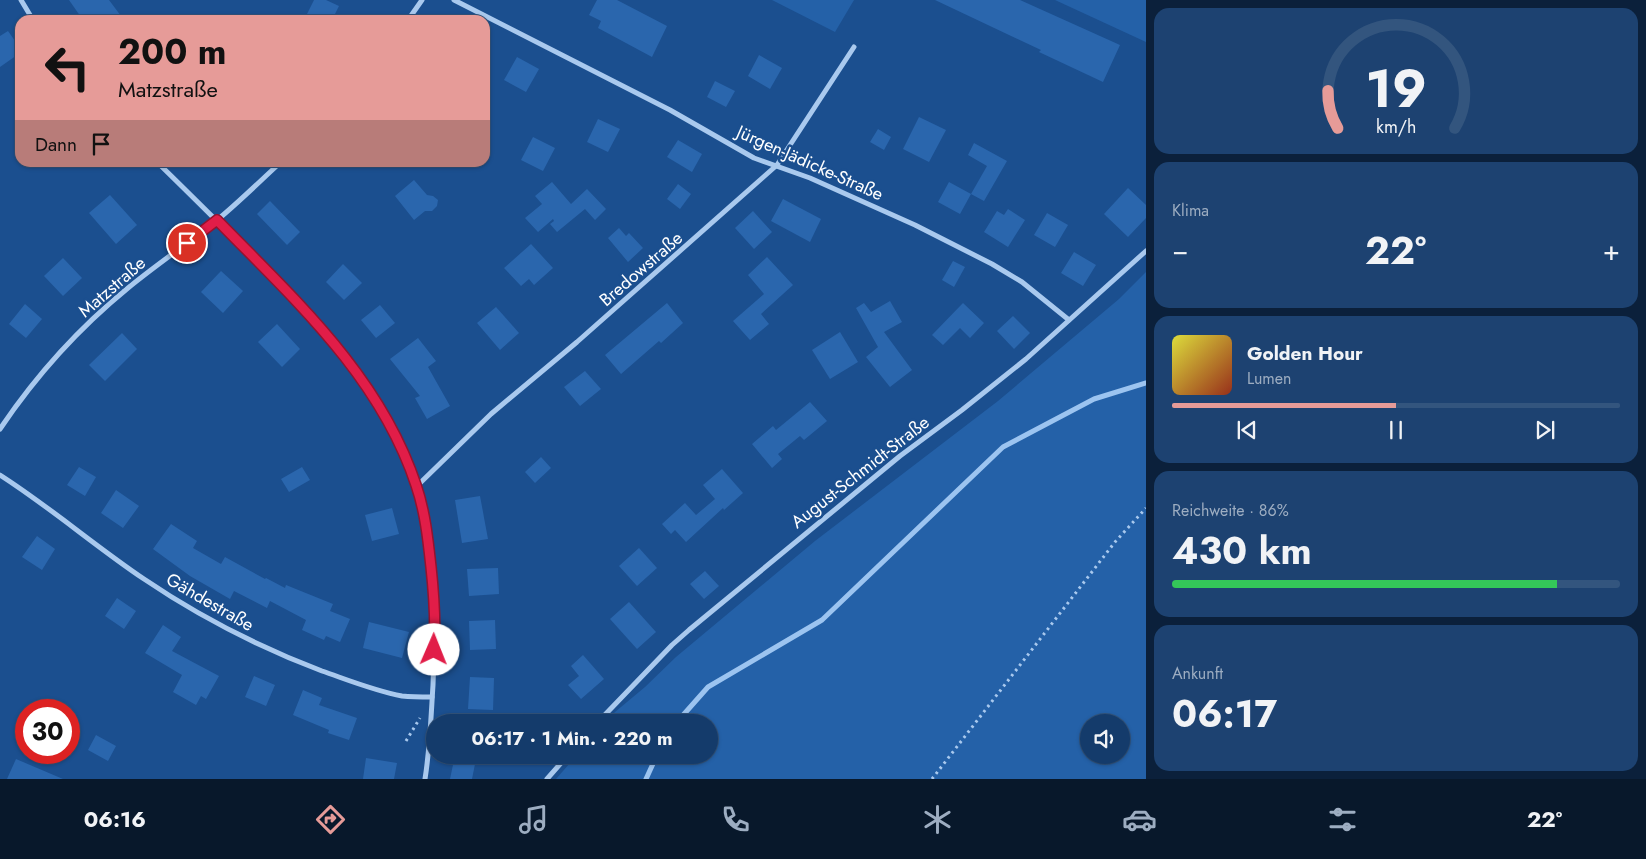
<!DOCTYPE html>
<html lang="de">
<head>
<meta charset="utf-8">
<style>
  body { margin:0; font-family:Jost,sans-serif; background:#1d4271; color:#f1f3f6; height:100vh; display:flex; flex-direction:column; font-size:19px; white-space:nowrap }
  * { box-sizing:border-box; margin:0 }
  p { font-size:16px; color:#9dadc1 }
  .icon { flex:none; width:28px; height:28px; fill:none; stroke:currentColor; stroke-width:2; stroke-linecap:round; stroke-linejoin:round }
  .map { position:relative; flex:1; overflow:hidden }
  .details { display:flex; flex-direction:column; gap:8px; padding:8px; background:#0b203b; width:500px }
  .details>* { flex:none }
  .top-card { position:absolute; left:15px; top:15px; width:475px; height:152px; border-radius:15px; box-shadow:0 1px 4px #0004,0 0 0 1px #33557e; background:#e69b98; color:#111; overflow:hidden }
  .buttons { position:absolute; left:1080px; top:714px; display:grid; gap:10px }
  .buttons a { display:grid; place-items:center; width:50px; height:50px; border-radius:50%; background:#143b6b; box-shadow:0 1px 4px #0004,0 0 0 1px #33557e; font-size:25px }
  .speed { position:absolute; left:15px; top:699px; display:flex; gap:10px; font-size:25px; font-weight:700; text-align:center }
  .speed>* { display:grid; place-content:center; width:65px; height:65px; border-radius:50%; background:#143b6b; box-shadow:0 1px 4px #0004,0 0 0 1px #33557e; line-height:1 }
  .speed .limit { border:8px solid #d22; background:#fff; color:#111 }
  .pin { position:absolute; display:grid; place-items:center; width:42px; height:42px; color:#fff; margin:-21px; border:2px solid #fff; border-radius:50%; box-shadow:0 1px 5px #0007 }
  .me { position:absolute; width:55px; margin:-28px; rotate:1deg; stroke-linejoin:round; filter:drop-shadow(0 0 4px #0008) }
  .turn { display:flex; align-items:center; gap:18px; height:105px; padding:0 20px; font-size:22px }
  .turn .icon { width:65px; height:65px; stroke-width:2.5 }
  .turn b { display:block; font-size:35px; line-height:42px }
  .then { display:flex; align-items:center; height:48px; padding:0 20px; background:#0003; gap:10px; font-size:19px }
  .big { font-size:38px; font-weight:700; line-height:1.1 }
  .details .card { flex:1; display:flex; flex-direction:column; justify-content:center; gap:8px; min-width:0; padding:0 18px; border-radius:15px; background:#1d4271 }
  .details .dial { align-items:center; gap:0 }
  .dial svg { height:130px; overflow:visible; fill:none; stroke:#33557e; stroke-width:7; stroke-linecap:round; text-anchor:middle }
  .dial text { fill:#f1f3f6; stroke:none }
  .song { display:flex; align-items:center; gap:15px }
  .cover { width:60px; height:60px; border-radius:8px; background:linear-gradient(135deg,hsl(60 70% 55%),hsl(10 70% 35%)) }
  .played { height:5px; border-radius:2px; background:linear-gradient(90deg,#e69b98 50%,#33557e 50%) }
  .keys { display:flex; justify-content:space-around; direction:ltr }
  .heat { display:flex; justify-content:space-between; align-items:center; font-size:28px; direction:ltr }
  .charge { height:8px; border-radius:4px; background:linear-gradient(90deg,#34c759 86%,#33557e 0) }
  .trip { position:absolute; left:426px; top:714px; width:292px; height:50px; border-radius:25px; background:#143b6b; box-shadow:0 1px 4px #0004,0 0 0 1px #33557e; font-weight:700; line-height:50px; text-align:center }
  .dock { display:flex; height:80px; justify-content:space-around; align-items:center; background:#08182b; color:#9dadc1 }
  .dock .icon { width:35px; height:35px }
  .dock .current { color:#e69b98 }
  .dock b { font-size:22px; color:#f1f3f6 }
  main { display:flex; flex:1; min-height:0 }
  .map>svg:first-child { display:block }
  .green { fill:#2461a8; fill-rule:evenodd }
  .lines { fill:none; stroke-linecap:round; stroke-linejoin:round }
  .stream { stroke:#9cc4f0; stroke-width:5 }
  .building { fill:#2a66ad }
  .path { stroke:#a9c9ee; stroke-width:3; stroke-dasharray:2.5 4; stroke-linecap:butt }
  .minor { stroke:#a9c9ee; stroke-width:5 }
  .route-casing { stroke:#92132f; stroke-width:12 }
  .route { stroke:#e11d48; stroke-width:9 }
  .labels { text-anchor:middle; dominant-baseline:central; stroke-width:5; stroke-linejoin:round; paint-order:stroke }
  .street-label { font-size:18px; fill:#fff; stroke:#1b4f8f }
</style>
</head>
<body>
<main>
<div class="map">
<svg width="1146" height="779" viewBox="0 0 1146 779">
  <rect width="100%" height="100%" fill="#1b4f8f"/>
  <!-- green -->
  <g class="green">
    <path d="M 772,0 L 854,0 L 835,32 Z"/>
    <path d="M 1055,0 L 1146,0 L 1146,42 Z"/>
    <path d="M 1146,272 L 1146,779 L 556,779 L 577,755 L 710,755 L 710,722 L 606,722 L 615,712 L 645,687 L 676,657 L 815,541 L 998,401 L 1119,299 ZM 1089,722 L 1121,722 L 1121,755 L 1089,755 Z"/>
  </g>
  <g class="lines">
    <!-- stream -->
    <g class="stream">
      <path d="M 677,722 L 708,687 L 822,620 L 1003,447 L 1094,399 L 1146,383"/>
      <path d="M 646,779 L 657,755"/>
    </g>
  </g>
  <!-- building -->
  <g class="building">
    <path d="M 69,0 L 109,0 L 124,20 L 83,20 Z"/>
    <path d="M 314,0 L 326,0 L 339,6 L 332,20 L 304,20 Z"/>
    <path d="M 597,0 L 617,0 L 667,26 L 652,57 L 598,28 L 601,21 L 589,15 Z"/>
    <path d="M 935,0 L 1020,0 L 1120,45 L 1103,82 L 1039,52 L 1041,50 Z"/>
    <path d="M 8,31 L 20,48 L 20,53 L 0,67 L 0,36 Z"/>
    <path d="M 759,55 L 782,68 L 770,89 L 748,76 Z"/>
    <path d="M 517,57 L 539,69 L 526,92 L 504,80 Z"/>
    <path d="M 715,81 L 735,91 L 726,107 L 707,97 Z"/>
    <path d="M 919,117 L 946,130 L 929,162 L 903,149 Z"/>
    <path d="M 598,119 L 620,129 L 608,152 L 587,142 Z"/>
    <path d="M 878,129 L 891,137 L 884,150 L 870,142 Z"/>
    <path d="M 533,137 L 555,148 L 543,171 L 521,160 Z"/>
    <path d="M 678,140 L 702,154 L 692,172 L 667,157 Z"/>
    <path d="M 974,143 L 1007,161 L 984,201 L 971,194 L 987,166 L 968,155 Z"/>
    <path d="M 414,180 L 427,195 L 433,196 L 438,200 L 437,206 L 432,211 L 425,211 L 414,220 L 395,196 Z"/>
    <path d="M 552,182 L 571,204 L 587,189 L 606,209 L 595,220 L 585,209 L 557,232 L 550,224 L 554,221 L 553,219 L 538,232 L 525,218 L 542,204 L 535,196 Z"/>
    <path d="M 949,182 L 971,194 L 960,214 L 938,202 Z"/>
    <path d="M 678,184 L 691,194 L 680,209 L 667,199 Z"/>
    <path d="M 1128,188 L 1146,205 L 1146,218 L 1128,237 L 1104,214 Z"/>
    <path d="M 110,195 L 137,225 L 116,244 L 89,213 Z"/>
    <path d="M 783,199 L 821,219 L 810,242 L 771,221 Z"/>
    <path d="M 270,201 L 300,232 L 287,245 L 257,214 Z"/>
    <path d="M 1008,209 L 1025,220 L 1008,247 L 984,232 L 997,211 L 1004,215 Z"/>
    <path d="M 753,211 L 772,232 L 754,249 L 735,228 Z"/>
    <path d="M 1047,213 L 1068,225 L 1055,247 L 1034,235 Z"/>
    <path d="M 619,228 L 626,236 L 629,233 L 643,248 L 628,262 L 608,238 Z"/>
    <path d="M 531,244 L 553,268 L 534,285 L 529,279 L 521,286 L 504,268 Z"/>
    <path d="M 1074,252 L 1096,265 L 1083,286 L 1061,273 Z"/>
    <path d="M 767,257 L 793,285 L 761,314 L 769,324 L 750,340 L 733,321 L 764,294 L 748,275 Z"/>
    <path d="M 63,258 L 82,278 L 63,296 L 44,276 Z"/>
    <path d="M 953,261 L 965,267 L 954,287 L 942,280 Z"/>
    <path d="M 343,264 L 362,283 L 344,300 L 326,282 Z"/>
    <path d="M 221,271 L 243,291 L 223,313 L 201,292 Z"/>
    <path d="M 890,301 L 902,322 L 884,332 L 912,370 L 890,387 L 866,357 L 878,347 L 856,308 L 864,303 L 871,312 Z"/>
    <path d="M 667,303 L 683,323 L 661,343 L 659,341 L 621,374 L 605,355 Z"/>
    <path d="M 963,303 L 984,323 L 970,338 L 960,328 L 943,345 L 932,335 Z"/>
    <path d="M 25,304 L 42,319 L 26,338 L 9,324 Z"/>
    <path d="M 380,305 L 395,323 L 376,338 L 361,320 Z"/>
    <path d="M 496,307 L 519,333 L 500,350 L 477,323 Z"/>
    <path d="M 1013,316 L 1030,333 L 1014,349 L 997,331 Z"/>
    <path d="M 277,324 L 300,349 L 282,367 L 258,342 Z"/>
    <path d="M 840,332 L 858,362 L 830,379 L 812,350 Z"/>
    <path d="M 122,333 L 137,349 L 105,381 L 89,365 Z"/>
    <path d="M 418,338 L 436,361 L 428,367 L 450,406 L 427,419 L 415,398 L 420,396 L 390,359 Z"/>
    <path d="M 585,371 L 601,389 L 580,406 L 564,387 Z"/>
    <path d="M 810,402 L 827,421 L 804,440 L 800,436 L 778,454 L 782,459 L 772,468 L 752,444 L 773,426 L 776,430 Z"/>
    <path d="M 541,457 L 551,468 L 535,483 L 525,472 Z"/>
    <path d="M 79,467 L 96,477 L 85,496 L 67,485 Z"/>
    <path d="M 302,467 L 310,480 L 289,492 L 281,479 Z"/>
    <path d="M 722,469 L 743,493 L 724,510 L 723,508 L 686,542 L 675,530 L 671,534 L 662,524 L 685,503 L 696,515 L 715,499 L 703,485 Z"/>
    <path d="M 116,490 L 139,506 L 123,528 L 101,513 Z"/>
    <path d="M 480,496 L 488,539 L 462,543 L 455,500 Z"/>
    <path d="M 392,508 L 399,534 L 372,541 L 365,515 Z"/>
    <path d="M 171,524 L 197,541 L 193,548 L 221,564 L 225,557 L 265,579 L 266,578 L 285,588 L 286,585 L 333,604 L 330,611 L 350,619 L 340,642 L 326,636 L 324,640 L 302,630 L 306,620 L 270,601 L 267,608 L 234,591 L 230,599 L 190,576 L 153,549 Z"/>
    <path d="M 37,536 L 55,549 L 42,570 L 22,557 Z"/>
    <path d="M 639,548 L 657,568 L 637,586 L 619,566 Z"/>
    <path d="M 498,568 L 499,594 L 469,596 L 467,569 Z"/>
    <path d="M 705,571 L 719,586 L 704,599 L 690,584 Z"/>
    <path d="M 117,598 L 136,611 L 124,629 L 105,616 Z"/>
    <path d="M 629,602 L 656,632 L 637,649 L 610,619 Z"/>
    <path d="M 495,620 L 496,649 L 470,650 L 469,621 Z"/>
    <path d="M 369,622 L 409,632 L 402,658 L 363,648 Z"/>
    <path d="M 163,625 L 181,637 L 172,651 L 219,676 L 206,699 L 201,696 L 196,705 L 173,692 L 182,675 L 145,653 Z"/>
    <path d="M 583,655 L 604,679 L 581,699 L 568,685 L 579,676 L 571,666 Z"/>
    <path d="M 254,676 L 275,685 L 266,706 L 245,697 Z"/>
    <path d="M 470,677 L 494,678 L 493,710 L 468,709 Z"/>
    <path d="M 303,690 L 322,698 L 319,705 L 357,718 L 349,740 L 328,733 L 329,730 L 293,715 Z"/>
    <path d="M 96,735 L 116,746 L 108,761 L 88,750 Z"/>
    <path d="M 366,758 L 397,763 L 394,779 L 363,779 Z"/>
    <path d="M 16,759 L 63,779 L 7,779 Z"/>
    <path d="M 454,760 L 475,764 L 472,779 L 450,779 Z"/>
  </g>
  <g class="lines">
    <!-- path -->
    <g class="path">
      <path d="M 406,741 L 420,718"/>
      <path d="M 932,779 L 1115,542 L 1146,508"/>
    </g>
    <!-- minor -->
    <g class="minor">
      <path d="M 21,0 L 33,20"/>
      <path d="M 454,0 L 670,110 L 754,158 L 810,178 L 915,225 L 992,264 L 1022,282 L 1069,320"/>
      <path d="M 408,20 L 422,0"/>
      <path d="M 157,162 C 194,198 231,235 267,271 C 311,316 356,361 387,417 C 433,498 437,594 433,685 C 431,716 430,748 425,779"/>
      <path d="M 0,429 C 35,377 79,328 128,288 C 156,265 187,244 216,221 C 238,203 259,182 281,162"/>
      <path d="M 0,475 C 50,507 95,546 144,579 C 200,617 259,647 322,671 C 348,680 375,691 402,696 C 412,697 422,697 432,697"/>
      <path d="M 417,486 L 491,414 L 577,342 L 777,165 L 854,47"/>
      <path d="M 598,722 L 672,645 L 689,630 L 900,456 L 962,410 L 1026,359 L 1146,251"/>
      <path d="M 547,779 L 568,755"/>
    </g>
  </g>
  <g class="lines">
    <defs>
      <path id="route" d="M 187,243 L 217,220 C 295,300 380,376 416,485 C 425,511 428,539 431,567 C 434,595 436,622 434,650"/>
    </defs>
    <!-- route casing -->
    <use href="#route" class="route-casing"/>
    <!-- route -->
    <use href="#route" class="route"/>
  </g>
  <g class="labels">
    <!-- street labels -->
    <g class="street-label">
      <text transform="translate(810 163) rotate(24)">Jürgen-Jädicke-Straße</text>
      <text transform="translate(641 269) rotate(-41)">Bredowstraße</text>
      <text transform="translate(112 287) rotate(-41)">Matzstraße</text>
      <text transform="translate(860 472) rotate(-38)">August-Schmidt-Straße</text>
      <text transform="translate(210 602) rotate(30)">Gähdestraße</text>
    </g>
  </g>
</svg>
<div class="buttons">
<a><svg class="icon" aria-label="sound" viewBox="0 0 24 24"><path d="M4 9h4l5-4v14l-5-4H4zM17 9q2 3 0 6"/></svg></a>
</div>
<div class="speed"><div class="limit">30</div></div>
<div class="pin" style="left:187px;top:243px;background:#d93025"><svg class="icon" aria-label="arrive" viewBox="0 0 24 24"><path d="M6 21V4h12l-3 4 3 4H6"/></svg></div>
<svg class="me" style="left:434px;top:650px" viewBox="-20 -20 40 40"><circle r="19" fill="#fff"/><path d="M0-13L10 11 0 6-10 11z" fill="#e11d48"/></svg>
<div class="trip">06:17 · 1 Min. · 220 m</div>
<div class="top-card">
<div class="turn"><svg class="icon" aria-label="left" viewBox="0 0 24 24"><path d="M17 20v-9H6M10 6l-5 5 5 5"/></svg><div><b>200 m</b>Matzstraße</div></div>
<div class="then">Dann<svg class="icon" aria-label="arrive" viewBox="0 0 24 24"><path d="M6 21V4h12l-3 4 3 4H6"/></svg></div>
</div>
</div>
<section class="details">
<div class="card dial"><svg viewBox="0 0 100 80">
<path d="M14 69A42 42 0 1 1 86 69"/>
<path d="M14 69A42 42 0 0 1 8 46" stroke="#e69b98"/>
<text x="50" y="56" font-size="32" font-weight="700">19</text>
<text x="50" y="72" font-size="11">km/h</text>
</svg></div>
<div class="card"><p>Klima</p>
<div class="heat"><a>−</a><b class="big">22°</b><a>+</a></div>
</div>
<div class="card">
<div class="song"><i class="cover"></i><div><b>Golden Hour</b><p>Lumen</p></div></div>
<div class="played"></div>
<div class="keys"><svg class="icon" aria-label="previous" viewBox="0 0 24 24"><path d="M18 5L8 12l10 7zM5 5v14"/></svg><svg class="icon" aria-label="pause" viewBox="0 0 24 24"><path d="M8 5v14M16 5v14"/></svg><svg class="icon" aria-label="next" viewBox="0 0 24 24"><path d="M6 5l10 7-10 7zM19 5v14"/></svg></div>
</div>
<div class="card"><p>Reichweite · 86%</p><b class="big">430 km</b><div class="charge"></div></div>
<div class="card"><p>Ankunft</p><b class="big">06:17</b></div>
</section>
</main>
<nav class="dock">
<b>06:16</b>
<svg class="icon current" aria-label="directions" viewBox="0 0 24 24"><path d="M12 3l9 9-9 9-9-9zM9 14v-3h6M13 9l2 2-2 2"/></svg>
<svg class="icon" aria-label="music" viewBox="0 0 24 24"><path d="M9 18V5l10-2v13"/><circle cx="6" cy="18" r="3"/><circle cx="16" cy="16" r="3"/></svg>
<svg class="icon" aria-label="phone" viewBox="0 0 24 24"><path d="M5 4h4l2 5-3 2q2 4 5 5l2-3 5 2v4C11 20 4 13 5 4z"/></svg>
<svg class="icon" aria-label="climate" viewBox="0 0 24 24"><path d="M12 3v18M4 7l16 10M4 17L20 7"/></svg>
<svg class="icon" aria-label="car" viewBox="0 0 24 24"><path d="M5 17H2v-5l4-1 3-4h7l3 4 3 1v5h-3M9 17h6M6 11h13"/><circle cx="7" cy="17" r="2"/><circle cx="17" cy="17" r="2"/></svg>
<svg class="icon" aria-label="filters" viewBox="0 0 24 24"><path d="M4 7h16M4 17h16"/><circle cx="9" cy="7" r="2"/><circle cx="15" cy="17" r="2"/></svg>
<b>22°</b>
</nav>
</body>
</html>
